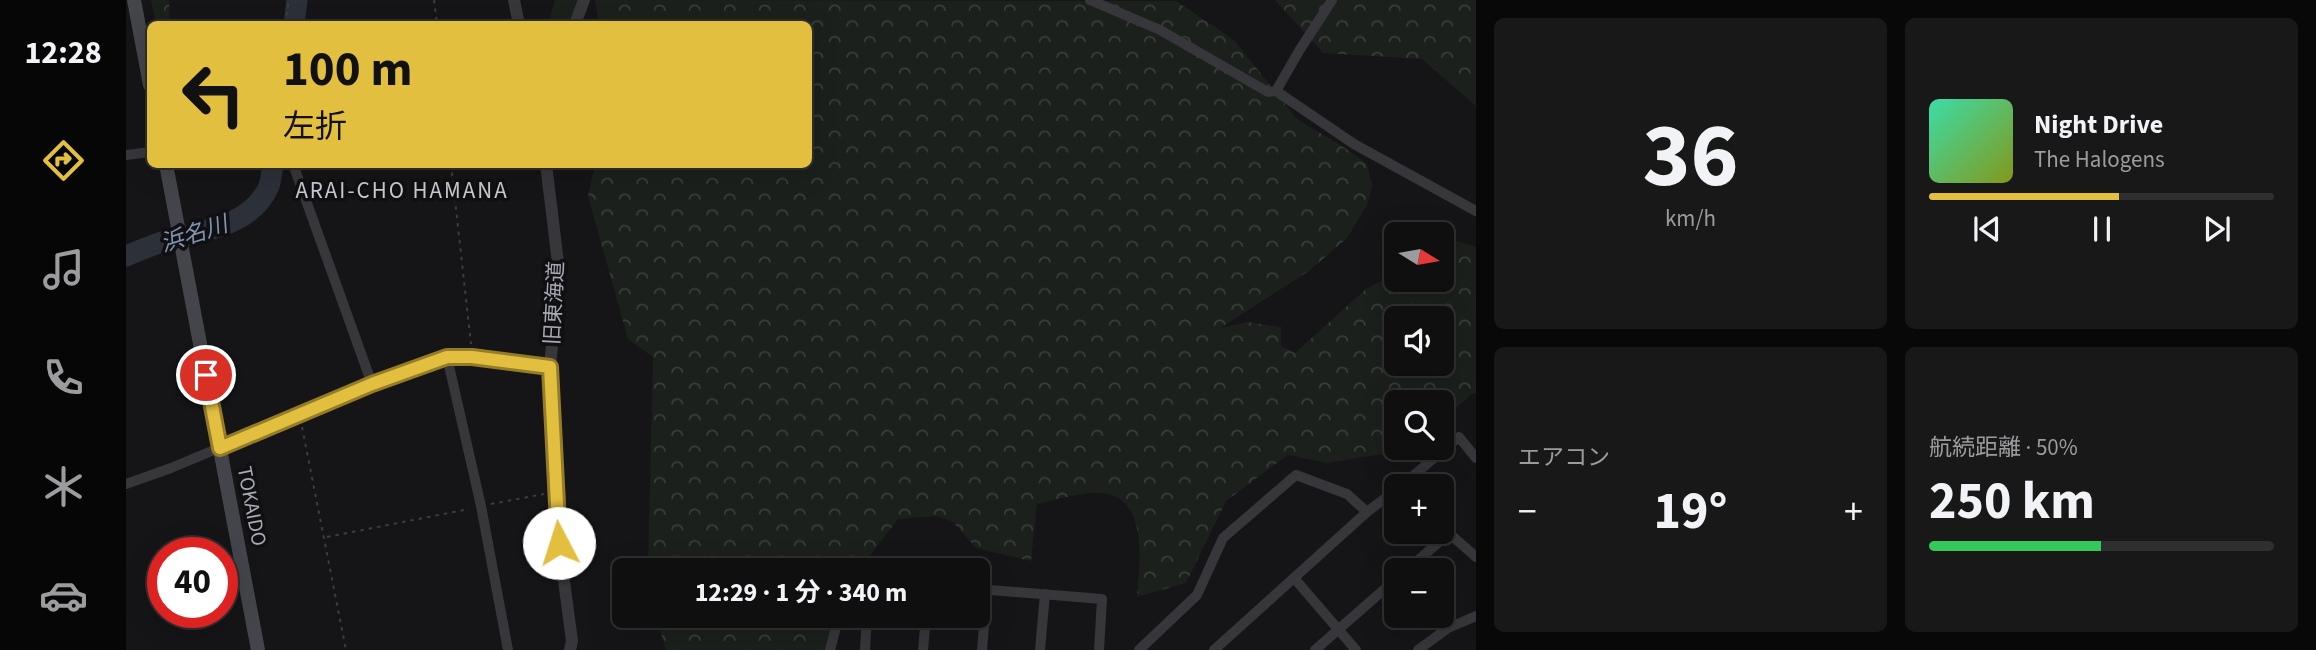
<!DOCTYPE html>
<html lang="ja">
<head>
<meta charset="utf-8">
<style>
  body { margin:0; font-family:"Source Sans 3","Noto Sans JP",sans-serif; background:#191819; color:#f1f3f6; height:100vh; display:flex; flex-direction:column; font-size:26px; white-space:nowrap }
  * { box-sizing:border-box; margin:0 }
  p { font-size:23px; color:#9c9c9f }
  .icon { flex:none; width:38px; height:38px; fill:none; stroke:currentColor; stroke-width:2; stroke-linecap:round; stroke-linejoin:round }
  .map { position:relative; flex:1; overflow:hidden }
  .panel { display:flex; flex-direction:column; gap:18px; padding:18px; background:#090809; width:840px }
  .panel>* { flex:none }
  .hud { position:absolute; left:21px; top:21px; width:665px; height:147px; border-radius:10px; box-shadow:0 7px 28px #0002,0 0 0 2px #302f30; background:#e3bf3f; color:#111; overflow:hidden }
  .needle { width:46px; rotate:101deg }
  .buttons { position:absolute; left:1258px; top:222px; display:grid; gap:14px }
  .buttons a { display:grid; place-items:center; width:70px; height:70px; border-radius:10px; background:#100f10; box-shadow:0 7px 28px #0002,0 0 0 2px #302f30; font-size:35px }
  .speed { position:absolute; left:21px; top:537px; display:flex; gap:14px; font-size:35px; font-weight:700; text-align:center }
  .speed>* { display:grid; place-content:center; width:91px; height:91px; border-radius:50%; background:#100f10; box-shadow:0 7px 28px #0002,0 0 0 2px #302f30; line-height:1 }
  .speed .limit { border:10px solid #d22; background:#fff; color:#111 }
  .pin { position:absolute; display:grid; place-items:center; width:60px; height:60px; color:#fff; margin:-30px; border:4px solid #fff; border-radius:50%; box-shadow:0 2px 7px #0007 }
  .me { position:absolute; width:77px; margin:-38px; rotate:355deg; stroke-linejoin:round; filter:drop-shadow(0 0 5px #0008) }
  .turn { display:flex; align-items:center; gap:24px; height:147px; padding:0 21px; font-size:32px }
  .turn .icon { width:91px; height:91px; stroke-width:2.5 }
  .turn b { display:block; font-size:49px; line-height:60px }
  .big { font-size:52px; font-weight:700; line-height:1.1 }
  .panel .tile { flex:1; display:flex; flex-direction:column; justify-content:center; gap:10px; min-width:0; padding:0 24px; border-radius:10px; background:#191819 }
  .panel .dial { align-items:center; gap:0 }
  .dial b { font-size:91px; line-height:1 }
  .song { display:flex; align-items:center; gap:21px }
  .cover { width:84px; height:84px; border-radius:10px; background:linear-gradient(135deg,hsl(160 70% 55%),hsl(70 70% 35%)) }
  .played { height:7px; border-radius:4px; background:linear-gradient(90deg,#e3bf3f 55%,#302f30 55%) }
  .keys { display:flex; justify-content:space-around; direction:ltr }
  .heat { display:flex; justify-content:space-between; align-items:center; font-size:38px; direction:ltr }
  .charge { height:10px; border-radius:5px; background:linear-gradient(90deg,#34c759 50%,#302f30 0) }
  .panel .tiles { flex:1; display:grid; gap:18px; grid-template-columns:repeat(2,1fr) }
  .trip { position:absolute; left:486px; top:558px; width:378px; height:70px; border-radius:10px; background:#100f10; box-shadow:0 7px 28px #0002,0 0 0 2px #302f30; font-weight:700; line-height:70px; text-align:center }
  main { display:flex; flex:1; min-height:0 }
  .tab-bar { display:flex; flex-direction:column; width:126px; justify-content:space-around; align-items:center; background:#060606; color:#9c9c9f }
  .tab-bar .icon { width:49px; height:49px }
  .tab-bar .current { color:#e3bf3f }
  .tab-bar b { font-size:32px; color:#f1f3f6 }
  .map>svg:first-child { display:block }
  .grass { fill:#1b201c }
  .forest { fill:url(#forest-crowns); fill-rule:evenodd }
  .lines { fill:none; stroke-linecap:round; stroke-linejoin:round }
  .river { stroke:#2c3139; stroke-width:21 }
  .path { stroke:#3c3d42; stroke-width:2; stroke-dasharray:3.5 5; stroke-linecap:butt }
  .minor { stroke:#36363b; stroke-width:10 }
  .tertiary { stroke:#36363b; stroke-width:12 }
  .secondary { stroke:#44454a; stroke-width:14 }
  .route-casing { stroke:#947c29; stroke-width:18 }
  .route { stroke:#e3bf3f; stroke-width:12 }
  .labels { text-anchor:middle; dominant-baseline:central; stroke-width:7; stroke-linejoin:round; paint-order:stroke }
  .street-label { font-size:21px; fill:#a7aab5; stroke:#100f11 }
  .neighbourhood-label { font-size:23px; letter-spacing:2px; fill:#c8c9d1; stroke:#100f11 }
  .water-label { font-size:23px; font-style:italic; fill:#8194ae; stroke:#100f11 }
</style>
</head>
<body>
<main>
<nav class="tab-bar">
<b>12:28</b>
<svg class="icon current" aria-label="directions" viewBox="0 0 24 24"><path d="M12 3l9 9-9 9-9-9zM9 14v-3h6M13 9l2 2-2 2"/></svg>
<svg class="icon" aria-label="music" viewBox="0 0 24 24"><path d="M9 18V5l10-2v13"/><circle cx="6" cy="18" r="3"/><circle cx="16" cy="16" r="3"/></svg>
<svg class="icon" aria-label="phone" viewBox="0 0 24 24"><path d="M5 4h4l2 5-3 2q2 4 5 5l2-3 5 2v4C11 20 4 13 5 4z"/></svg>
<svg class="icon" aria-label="climate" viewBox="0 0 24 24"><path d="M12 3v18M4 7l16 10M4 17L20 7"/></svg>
<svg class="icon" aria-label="car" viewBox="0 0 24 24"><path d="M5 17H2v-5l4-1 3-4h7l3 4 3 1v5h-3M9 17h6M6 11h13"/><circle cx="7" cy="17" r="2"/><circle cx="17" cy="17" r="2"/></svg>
</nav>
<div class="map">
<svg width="1350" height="650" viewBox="0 0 1350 650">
  <defs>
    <pattern id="forest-crowns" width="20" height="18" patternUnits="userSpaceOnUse" patternTransform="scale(1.75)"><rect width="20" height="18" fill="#1b201c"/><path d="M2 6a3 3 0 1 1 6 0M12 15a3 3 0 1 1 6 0" fill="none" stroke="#393e3b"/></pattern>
  </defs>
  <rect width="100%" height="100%" fill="#151416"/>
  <!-- grass -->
  <path class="grass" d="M 429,0 L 452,0 L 444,24 L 422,24 Z"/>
  <!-- forest -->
  <g class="forest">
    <path d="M 25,0 L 43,0 L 44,24 L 30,24 Z"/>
    <path d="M 469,0 L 1050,1 L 1108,40 L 1171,119 L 1219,148 L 1241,164 L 1246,186 L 1241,205 L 1221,238 L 1183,271 L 1094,328 L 1122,322 L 1155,327 L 1155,346 L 1169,353 L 1240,289 L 1267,275 L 1270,275 L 1270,280 L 1316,280 L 1316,255 L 1331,241 L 1350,247 L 1350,394 L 1347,393 L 1316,420 L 1316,402 L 1270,402 L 1270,448 L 1283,448 L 1281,450 L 1201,463 L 1162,455 L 1100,501 L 1060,583 L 1011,597 C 1013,566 1023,504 982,494 C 963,489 931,500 911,504 L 905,561 L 850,548 L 827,522 L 812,516 L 772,519 L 733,570 L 522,570 L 527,357 L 502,339 L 462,196 L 469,165 L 682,164 L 682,24 L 473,24 ZM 1270,318 L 1316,318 L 1316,364 L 1270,364 Z"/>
    <path d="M 1149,0 L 1350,0 L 1350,106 L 1296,59 L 1197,53 Z"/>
    <path d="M 530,616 L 706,616 L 702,650 L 540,650 Z"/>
  </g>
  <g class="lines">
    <!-- river -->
    <g class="river">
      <path d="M 168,24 L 171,0"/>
      <path d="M 0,256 C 12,251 24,246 36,242 C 73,231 125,228 143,186 C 145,180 146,171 147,164"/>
    </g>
    <!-- path -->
    <g class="path">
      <path d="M 308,0 L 311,24"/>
      <path d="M 159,24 L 163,0"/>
      <path d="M 325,164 L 345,344"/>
      <path d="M 176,427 L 220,650"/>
      <path d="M 365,504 L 418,494"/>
      <path d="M 201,537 L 343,509"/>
    </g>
    <!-- minor -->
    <g class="minor">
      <path d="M 964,0 L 1034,30 L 1142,92 L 1150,91 L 1228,144 L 1350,211"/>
      <path d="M 1150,91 L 1173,51 L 1206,0"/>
      <path d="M 0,155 L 24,152"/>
      <path d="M 167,164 L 246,384"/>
      <path d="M 321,357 L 355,506 L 382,650"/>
      <path d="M 0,484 L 45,468 L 246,384 L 321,357 L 346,357 L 424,367"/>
      <path d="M 1275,486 L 1333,437 L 1350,458"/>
      <path d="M 1316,527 L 1350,557"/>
      <path d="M 1281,570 L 1322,534"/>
      <path d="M 1168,578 L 1230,650"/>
      <path d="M 852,589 L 976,599 L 973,650"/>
      <path d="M 704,650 L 713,616"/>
      <path d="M 739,650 L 741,616"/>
      <path d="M 797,650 L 800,616"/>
      <path d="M 856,650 L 861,590"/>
      <path d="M 914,650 L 919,594"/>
      <path d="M 1013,650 L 1071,595 L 1097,538 L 1170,475 L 1221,494 L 1241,512"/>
      <path d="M 1088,650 L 1241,512 L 1270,490"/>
      <path d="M 1189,650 L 1270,579"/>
      <path d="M 1292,650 L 1322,628 L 1350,616"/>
    </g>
    <!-- tertiary -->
    <g class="tertiary">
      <path d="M 388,0 L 393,24"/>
      <path d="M 449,24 L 458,0"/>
      <path d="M 420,164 L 433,271 L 424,367 L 429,492 L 433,543 L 446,641 L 444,650"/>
    </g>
    <!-- secondary -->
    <g class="secondary">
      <path d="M 8,0 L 24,85"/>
      <path d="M 40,164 L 132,650"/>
    </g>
  </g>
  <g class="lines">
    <defs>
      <path id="route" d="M 80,375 L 94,448 L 246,384 L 321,357 L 346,357 L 424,367 L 433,543"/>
    </defs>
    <!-- route casing -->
    <use href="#route" class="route-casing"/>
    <!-- route -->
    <use href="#route" class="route"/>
  </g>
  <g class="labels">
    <!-- street labels -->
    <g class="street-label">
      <text transform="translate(428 303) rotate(-87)">旧東海道</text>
      <text transform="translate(126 506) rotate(79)">TOKAIDO</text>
    </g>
    <!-- neighbourhood labels -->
    <g class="neighbourhood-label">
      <text x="276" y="190">ARAI-CHO HAMANA</text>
    </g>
    <!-- water labels -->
    <g class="water-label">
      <text transform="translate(68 234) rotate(-18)">浜名川</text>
    </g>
  </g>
</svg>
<div class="buttons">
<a><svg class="needle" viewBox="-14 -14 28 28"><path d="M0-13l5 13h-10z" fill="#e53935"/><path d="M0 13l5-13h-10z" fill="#9c9c9f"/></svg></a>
<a><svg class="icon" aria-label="sound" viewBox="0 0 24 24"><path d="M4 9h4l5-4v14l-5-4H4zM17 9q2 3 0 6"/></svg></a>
<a><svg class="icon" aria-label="search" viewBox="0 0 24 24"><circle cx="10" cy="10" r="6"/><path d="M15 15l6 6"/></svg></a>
<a>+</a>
<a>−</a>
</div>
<div class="speed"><div class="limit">40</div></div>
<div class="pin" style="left:80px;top:375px;background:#d93025"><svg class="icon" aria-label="arrive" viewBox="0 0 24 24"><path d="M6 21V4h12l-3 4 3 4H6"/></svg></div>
<svg class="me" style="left:433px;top:543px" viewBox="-20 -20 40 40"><circle r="19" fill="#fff"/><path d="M0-13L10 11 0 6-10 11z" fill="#e3bf3f"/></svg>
<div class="trip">12:29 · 1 分 · 340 m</div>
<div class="hud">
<div class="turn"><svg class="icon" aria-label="left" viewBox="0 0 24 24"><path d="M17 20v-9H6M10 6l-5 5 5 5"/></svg><div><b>100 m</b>左折</div></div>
</div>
</div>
<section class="panel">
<div class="tiles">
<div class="tile dial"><b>36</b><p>km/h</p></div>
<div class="tile">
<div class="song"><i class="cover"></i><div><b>Night Drive</b><p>The Halogens</p></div></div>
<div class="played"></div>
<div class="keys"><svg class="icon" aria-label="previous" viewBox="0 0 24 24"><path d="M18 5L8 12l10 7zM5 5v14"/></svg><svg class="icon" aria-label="pause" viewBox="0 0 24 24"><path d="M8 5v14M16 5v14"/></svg><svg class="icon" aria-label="next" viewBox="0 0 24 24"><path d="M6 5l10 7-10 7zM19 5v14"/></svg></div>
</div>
<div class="tile"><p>エアコン</p>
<div class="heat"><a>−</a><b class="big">19°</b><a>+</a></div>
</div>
<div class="tile"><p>航続距離 · 50%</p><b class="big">250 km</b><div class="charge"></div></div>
</div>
</section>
</main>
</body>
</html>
